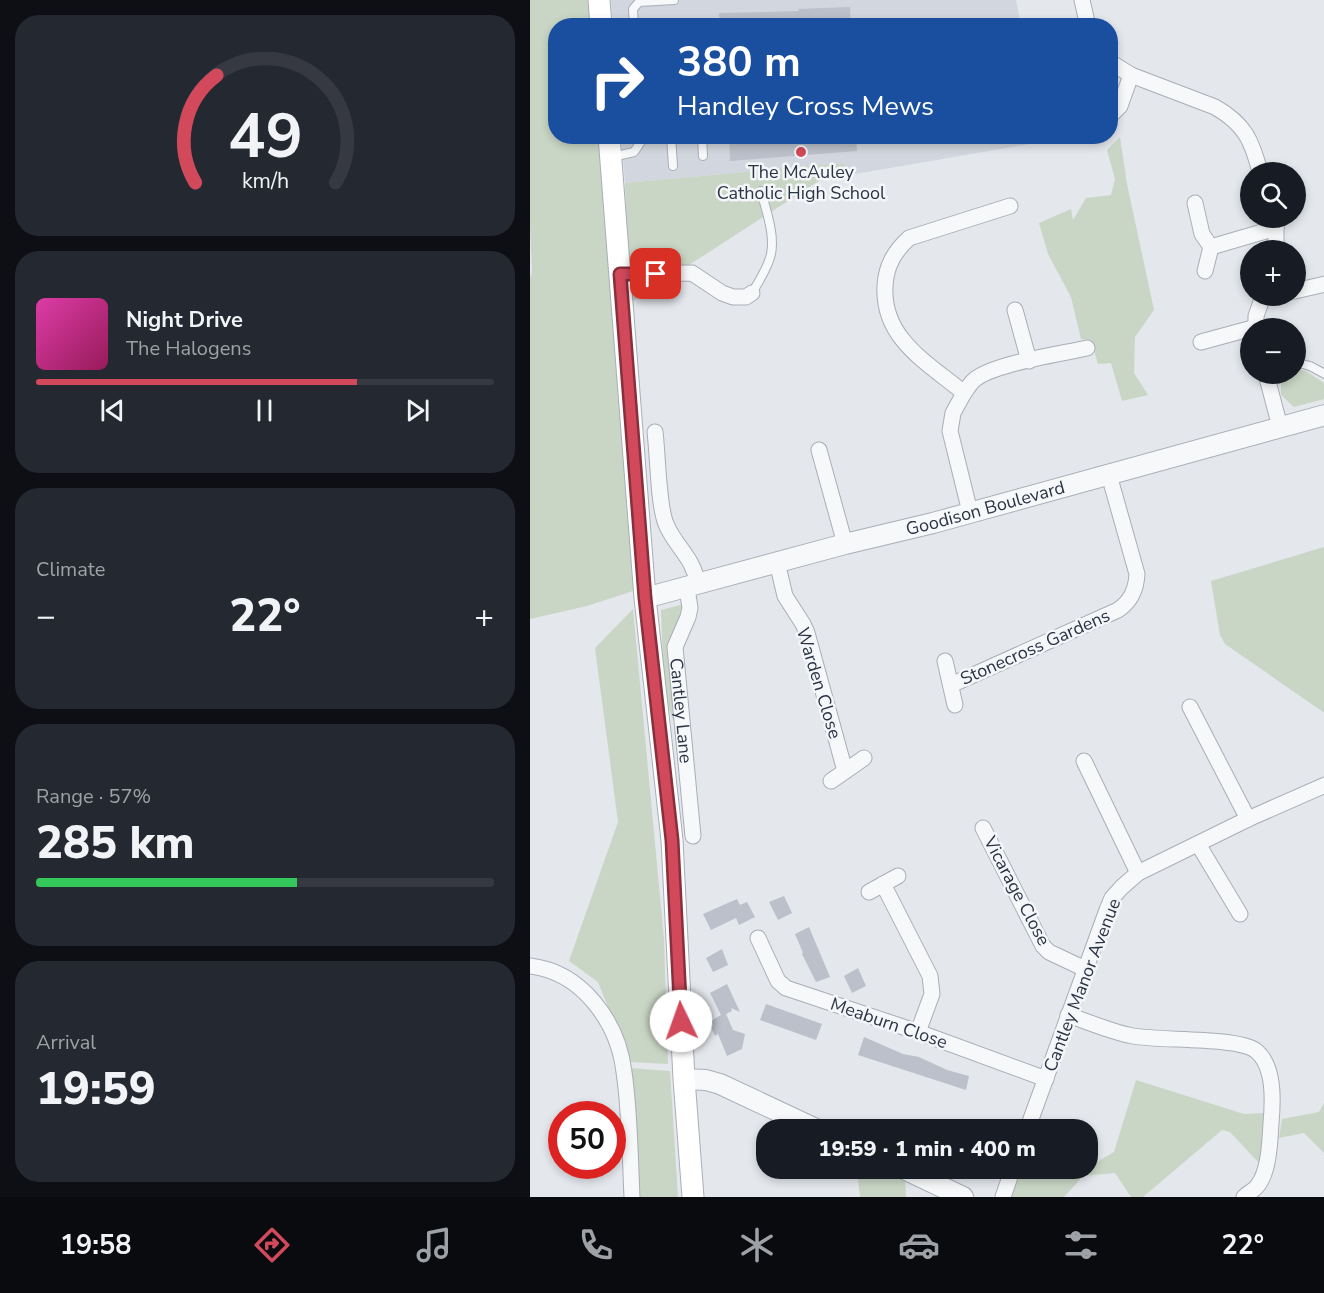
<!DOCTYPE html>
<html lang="en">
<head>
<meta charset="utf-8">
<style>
  body { margin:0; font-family:"Nunito Sans",sans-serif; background:#242831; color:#f1f3f6; height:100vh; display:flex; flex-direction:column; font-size:22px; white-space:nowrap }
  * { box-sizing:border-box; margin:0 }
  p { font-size:20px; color:#9ea1a6 }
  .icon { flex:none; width:33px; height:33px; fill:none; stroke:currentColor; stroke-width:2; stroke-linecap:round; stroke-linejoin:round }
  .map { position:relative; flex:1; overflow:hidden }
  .details { display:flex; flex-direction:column; gap:15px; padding:15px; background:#0d0f14; width:530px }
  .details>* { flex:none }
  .guide { position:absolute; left:18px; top:18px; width:570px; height:126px; border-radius:24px; box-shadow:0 3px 9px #0003; background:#1a4fa0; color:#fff; overflow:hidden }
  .fabs { position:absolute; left:710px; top:162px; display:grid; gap:12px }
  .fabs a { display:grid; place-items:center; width:66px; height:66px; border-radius:50%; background:#171b24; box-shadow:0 3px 9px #0003; font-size:30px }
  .speed { position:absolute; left:18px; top:1101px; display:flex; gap:12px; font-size:30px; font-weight:700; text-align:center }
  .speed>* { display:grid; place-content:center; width:78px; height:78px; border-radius:50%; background:#171b24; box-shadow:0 3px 9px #0003; line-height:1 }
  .speed .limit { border:9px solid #d22; background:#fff; color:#111 }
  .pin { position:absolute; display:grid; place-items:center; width:51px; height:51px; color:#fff; margin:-26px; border-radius:12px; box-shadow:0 3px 9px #0006 }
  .me { position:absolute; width:66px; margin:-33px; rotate:357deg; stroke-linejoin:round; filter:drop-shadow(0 0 4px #0008) }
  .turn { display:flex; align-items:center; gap:21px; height:126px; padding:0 30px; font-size:27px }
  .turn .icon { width:78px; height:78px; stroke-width:2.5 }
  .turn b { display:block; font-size:42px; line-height:51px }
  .big { font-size:45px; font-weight:800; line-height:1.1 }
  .details .card { flex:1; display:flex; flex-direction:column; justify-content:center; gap:9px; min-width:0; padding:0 21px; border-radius:24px; background:#242831 }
  .details .dial { align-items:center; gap:0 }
  .dial svg { height:156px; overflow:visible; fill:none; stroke:#363941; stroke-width:7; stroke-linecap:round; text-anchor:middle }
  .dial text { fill:#f1f3f6; stroke:none }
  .song { display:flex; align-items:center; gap:18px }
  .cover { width:72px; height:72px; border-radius:9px; background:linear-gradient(135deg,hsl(320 70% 55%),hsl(330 70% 35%)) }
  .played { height:6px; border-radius:3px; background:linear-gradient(90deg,#d1495b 70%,#363941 70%) }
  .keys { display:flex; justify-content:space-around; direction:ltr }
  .heat { display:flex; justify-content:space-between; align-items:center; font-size:33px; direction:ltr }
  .charge { height:9px; border-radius:4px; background:linear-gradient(90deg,#34c759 57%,#363941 0) }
  .trip { position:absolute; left:226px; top:1119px; width:342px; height:60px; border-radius:24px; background:#171b24; box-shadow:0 3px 9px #0003; font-weight:800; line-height:60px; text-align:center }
  .menu { display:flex; height:96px; justify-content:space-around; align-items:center; background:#090b0e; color:#9ea1a6 }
  .menu .icon { width:42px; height:42px }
  .menu .current { color:#d1495b }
  .menu b { font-size:27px; color:#f1f3f6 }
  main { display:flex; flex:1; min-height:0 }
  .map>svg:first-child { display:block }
  .built { fill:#d2d6de }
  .green { fill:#c9d6c5 }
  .building { fill:#bbc0ca }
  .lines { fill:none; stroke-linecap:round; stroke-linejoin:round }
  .service-casing { stroke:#a9aeb7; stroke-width:10 }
  .minor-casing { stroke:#a9aeb7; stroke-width:17 }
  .tertiary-casing { stroke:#a9aeb7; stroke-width:22 }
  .secondary-casing { stroke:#a9aeb7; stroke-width:23 }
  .service { stroke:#f7f8fa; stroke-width:8 }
  .minor { stroke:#f7f8fa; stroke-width:15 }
  .tertiary { stroke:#f7f8fa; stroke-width:20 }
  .secondary { stroke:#fff; stroke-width:21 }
  .route-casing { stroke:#882f3b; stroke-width:15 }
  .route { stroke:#d1495b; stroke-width:10 }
  .poi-dot { fill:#d1495b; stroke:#f4f6f9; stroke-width:2 }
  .labels { text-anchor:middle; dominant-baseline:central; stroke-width:5; stroke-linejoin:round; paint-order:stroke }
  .poi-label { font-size:18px; fill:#2b3445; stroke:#f4f6f9 }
  .street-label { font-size:18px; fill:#2b3445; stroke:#f4f6f9 }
</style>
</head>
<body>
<main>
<section class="details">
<div class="card dial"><svg viewBox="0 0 100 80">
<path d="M14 69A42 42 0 1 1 86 69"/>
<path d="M14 69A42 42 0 0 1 25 14" stroke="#d1495b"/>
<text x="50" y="56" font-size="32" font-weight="700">49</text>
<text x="50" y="72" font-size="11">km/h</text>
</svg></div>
<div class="card">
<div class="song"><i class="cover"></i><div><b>Night Drive</b><p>The Halogens</p></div></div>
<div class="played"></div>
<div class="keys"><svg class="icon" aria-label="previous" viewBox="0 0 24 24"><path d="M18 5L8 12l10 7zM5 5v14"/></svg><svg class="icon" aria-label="pause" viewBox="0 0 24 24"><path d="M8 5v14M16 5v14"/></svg><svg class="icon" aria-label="next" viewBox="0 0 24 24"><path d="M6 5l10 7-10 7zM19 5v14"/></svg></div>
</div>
<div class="card"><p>Climate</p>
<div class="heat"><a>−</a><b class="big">22°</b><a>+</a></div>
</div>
<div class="card"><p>Range · 57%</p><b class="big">285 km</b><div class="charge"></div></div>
<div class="card"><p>Arrival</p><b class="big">19:59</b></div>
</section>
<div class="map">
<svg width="795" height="1197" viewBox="0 0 795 1197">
  <rect width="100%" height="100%" fill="#e4e7ec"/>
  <!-- built -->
  <g class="built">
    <path d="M 81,0 L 486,0 L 491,25 L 83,25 Z"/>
    <path d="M 510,136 L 511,142 L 325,174 L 312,163 L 95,183 L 91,137 Z"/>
  </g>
  <!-- green -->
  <g class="green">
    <path d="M 0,0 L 73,0 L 75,25 L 26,26 L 26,136 L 82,137 L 101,515 L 103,591 L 57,606 L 0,619 L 0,279 L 2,271 L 0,227 Z"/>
    <path d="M 590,137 L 597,184 L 624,310 L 605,337 L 604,373 L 618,395 L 592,401 L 581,363 L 568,364 L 561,340 L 551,339 L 541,297 L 518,254 L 509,223 L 541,209 L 543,220 L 556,198 L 581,195 L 585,179 L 577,150 Z"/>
    <path d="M 312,163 L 325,174 L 289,181 L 100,303 L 95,183 Z"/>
    <path d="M 765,369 L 776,371 L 794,383 L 794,399 L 764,407 L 751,395 L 751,378 L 758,374 L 765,374 Z"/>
    <path d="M 794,547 L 795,712 L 793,712 L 695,644 L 690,635 L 681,581 Z"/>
    <path d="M 154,604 L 139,645 L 143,721 L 134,692 L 131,610 Z"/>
    <path d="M 103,609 L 134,939 L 138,1064 L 100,1062 L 68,982 L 39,961 L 88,822 L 65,648 Z"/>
    <path d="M 100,1068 L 140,1071 L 148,1197 L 109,1197 Z"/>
    <path d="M 606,1080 L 714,1114 L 735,1113 L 730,1164 L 700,1132 L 692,1130 L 613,1197 L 601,1197 L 585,1173 L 553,1176 L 534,1197 L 481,1197 L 492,1169 L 558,1168 L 558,1166 L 560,1166 L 584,1152 Z"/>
    <path d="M 794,1103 L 794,1153 L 774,1133 L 749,1138 L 752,1119 L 789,1112 Z"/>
    <path d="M 327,1169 L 352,1169 L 375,1179 L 376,1197 L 330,1197 Z"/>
  </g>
  <!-- building -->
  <g class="building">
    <path d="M 320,7 L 321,26 L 190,26 L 189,13 L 269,11 L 268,9 Z"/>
    <path d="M 199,136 L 326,136 L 327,151 L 200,161 Z"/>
    <path d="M 254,896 L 262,913 L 248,920 L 239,902 Z"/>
    <path d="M 207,899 L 210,905 L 217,902 L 225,917 L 209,925 L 206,918 L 181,930 L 173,914 Z"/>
    <path d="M 279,927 L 300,977 L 286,982 L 272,954 L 273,953 L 265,934 Z"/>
    <path d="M 192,949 L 198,965 L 183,972 L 176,958 Z"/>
    <path d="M 328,968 L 336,986 L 322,993 L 314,976 Z"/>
    <path d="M 197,984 L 210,1012 L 201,1008 L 202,1011 L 196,1014 L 203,1030 L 215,1034 L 212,1049 L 197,1056 L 188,1034 L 185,1036 L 179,1022 L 191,1015 L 180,993 Z"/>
    <path d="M 236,1004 L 292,1024 L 286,1040 L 230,1020 Z"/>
    <path d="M 334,1037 L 373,1054 L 389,1057 L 417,1070 L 439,1076 L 436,1090 L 328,1055 Z"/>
  </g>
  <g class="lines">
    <defs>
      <g id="service">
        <path d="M 104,26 L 103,9 L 109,2 L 144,0"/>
        <path d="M 141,136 L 143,166"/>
        <path d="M 172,136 L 173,156"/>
        <path d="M 82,157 L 104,152 L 110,143 L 110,136"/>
        <path d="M 222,293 C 229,281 238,268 241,254 C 245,234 236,210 231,191"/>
        <path d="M 765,362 L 780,366 L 795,374"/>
      </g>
      <g id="minor">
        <path d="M 552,0 L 558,26"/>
        <path d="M 580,62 L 601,75 L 685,107 C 715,124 722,141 730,172"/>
        <path d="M 580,116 L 590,106 L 601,75"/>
        <path d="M 665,203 L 672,234 L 681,247 L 746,228"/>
        <path d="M 743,218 L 746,228 L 746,250"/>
        <path d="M 675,271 L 681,247"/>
        <path d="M 90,274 L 162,273 L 192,293 L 203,297 L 216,297 L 222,293"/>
        <path d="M 765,291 L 795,284"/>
        <path d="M 485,310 L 499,361"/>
        <path d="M 726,328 L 726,316 L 733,296"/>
        <path d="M 671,342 L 726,327"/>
        <path d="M 736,374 L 750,427"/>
        <path d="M 434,393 C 437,389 440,384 443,381 C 460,364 531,354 557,348"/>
        <path d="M 125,432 C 128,455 128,505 136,524 C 146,548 163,556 168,585"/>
        <path d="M 289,450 L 315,544"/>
        <path d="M 440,512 L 420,431 L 423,413 L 434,393 C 398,363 352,339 355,286 C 356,266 364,252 379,238 L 480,206"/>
        <path d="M 247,562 L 255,596 L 273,624 L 277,633 L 315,771"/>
        <path id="s1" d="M 157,588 L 160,608 L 158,617 L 145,647 L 163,836"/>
        <path d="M 415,661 L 425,705"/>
        <path d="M 421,685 L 588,610 C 601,601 606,590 607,574 L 579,475"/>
        <path d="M 660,707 L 718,819"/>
        <path d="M 554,761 L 608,873"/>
        <path d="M 301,781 L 334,758"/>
        <path d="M 453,828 L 513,946 L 519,952 L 555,969"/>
        <path d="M 668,844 L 710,914"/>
        <path d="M 353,884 L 400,976 L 402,994 L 388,1032"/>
        <path d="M 339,892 L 368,876"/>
        <path d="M 228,938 L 248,981 L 256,988 L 388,1032 L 516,1079"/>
        <path d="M 0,966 C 52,972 88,1022 94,1072 C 100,1113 100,1156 102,1197"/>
        <path d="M 538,1015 C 559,1022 581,1032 603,1036 C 631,1041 705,1037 725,1050 C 745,1065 743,1101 741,1123 C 740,1141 739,1171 728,1185 C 725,1190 718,1193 714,1197"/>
        <path d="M 497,1130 L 577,910 L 582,898 L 592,887 L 608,873 L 718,819 L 795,785"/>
        <path d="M 473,1197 L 483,1168"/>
      </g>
      <g id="tertiary">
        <path id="s2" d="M 115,598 L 315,544 L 403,523 L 795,415"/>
        <path d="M 154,1079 L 176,1080 L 190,1084 L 288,1130"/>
        <path d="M 372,1168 L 433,1197"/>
      </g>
      <g id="secondary">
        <path d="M 69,0 L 71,26"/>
        <path d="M 79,136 L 115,598 L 142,840 L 154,1079 L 163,1197"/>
      </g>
    </defs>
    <!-- service casing -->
    <use href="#service" class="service-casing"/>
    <!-- minor casing -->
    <use href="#minor" class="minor-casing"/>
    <!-- tertiary casing -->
    <use href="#tertiary" class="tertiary-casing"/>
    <!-- secondary casing -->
    <use href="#secondary" class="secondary-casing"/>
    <!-- service -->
    <use href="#service" class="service"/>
    <!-- minor -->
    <use href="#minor" class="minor"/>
    <!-- tertiary -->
    <use href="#tertiary" class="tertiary"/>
    <!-- secondary -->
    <use href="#secondary" class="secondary"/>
  </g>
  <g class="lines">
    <defs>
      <path id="route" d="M 126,274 L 90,274 L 115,598 L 142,840 L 151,1021"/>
    </defs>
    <!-- route casing -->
    <use href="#route" class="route-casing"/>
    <!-- route -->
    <use href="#route" class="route"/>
  </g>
  <!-- markers -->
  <circle class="poi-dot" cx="271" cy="152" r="6"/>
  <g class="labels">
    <!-- poi labels -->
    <g class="poi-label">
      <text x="271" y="172">The McAuley<tspan x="271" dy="21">Catholic High School</tspan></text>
    </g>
    <!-- street labels -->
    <g class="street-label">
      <text stroke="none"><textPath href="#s2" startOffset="352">Goodison Boulevard</textPath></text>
      <text transform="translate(505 647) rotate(-24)">Stonecross Gardens</text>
      <text transform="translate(289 683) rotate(73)">Warden Close</text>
      <text stroke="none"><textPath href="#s1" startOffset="126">Cantley Lane</textPath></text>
      <text transform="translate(487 891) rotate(62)">Vicarage Close</text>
      <text transform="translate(552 985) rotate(-69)">Cantley Manor Avenue</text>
      <text transform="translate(359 1023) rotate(19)">Meaburn Close</text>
    </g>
  </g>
</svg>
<div class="fabs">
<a><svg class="icon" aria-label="search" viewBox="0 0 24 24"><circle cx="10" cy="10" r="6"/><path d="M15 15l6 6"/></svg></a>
<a>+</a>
<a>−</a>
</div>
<div class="speed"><div class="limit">50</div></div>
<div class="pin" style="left:126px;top:274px;background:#d93025"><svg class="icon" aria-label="arrive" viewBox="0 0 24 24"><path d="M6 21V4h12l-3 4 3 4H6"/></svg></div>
<svg class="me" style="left:151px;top:1021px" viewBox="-20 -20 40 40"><circle r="19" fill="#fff"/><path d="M0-13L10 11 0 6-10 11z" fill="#d1495b"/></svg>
<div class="trip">19:59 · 1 min · 400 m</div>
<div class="guide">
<div class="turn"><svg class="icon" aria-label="right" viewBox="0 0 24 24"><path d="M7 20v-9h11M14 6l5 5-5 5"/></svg><div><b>380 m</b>Handley Cross Mews</div></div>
</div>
</div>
</main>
<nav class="menu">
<b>19:58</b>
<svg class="icon current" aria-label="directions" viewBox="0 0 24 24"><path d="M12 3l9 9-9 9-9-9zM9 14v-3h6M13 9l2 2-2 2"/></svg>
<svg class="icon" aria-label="music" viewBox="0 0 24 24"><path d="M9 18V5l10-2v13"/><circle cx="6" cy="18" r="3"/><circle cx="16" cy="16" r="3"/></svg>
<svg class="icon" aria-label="phone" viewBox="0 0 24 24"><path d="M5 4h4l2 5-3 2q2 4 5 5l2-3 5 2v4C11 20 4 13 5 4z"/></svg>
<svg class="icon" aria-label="climate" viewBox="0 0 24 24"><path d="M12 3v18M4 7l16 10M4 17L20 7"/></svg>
<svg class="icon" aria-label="car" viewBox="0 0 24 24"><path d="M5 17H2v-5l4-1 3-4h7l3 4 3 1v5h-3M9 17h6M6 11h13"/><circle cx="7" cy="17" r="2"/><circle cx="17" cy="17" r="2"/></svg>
<svg class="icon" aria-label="filters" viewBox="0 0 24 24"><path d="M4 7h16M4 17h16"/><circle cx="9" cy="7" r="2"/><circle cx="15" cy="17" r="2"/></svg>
<b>22°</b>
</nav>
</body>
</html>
